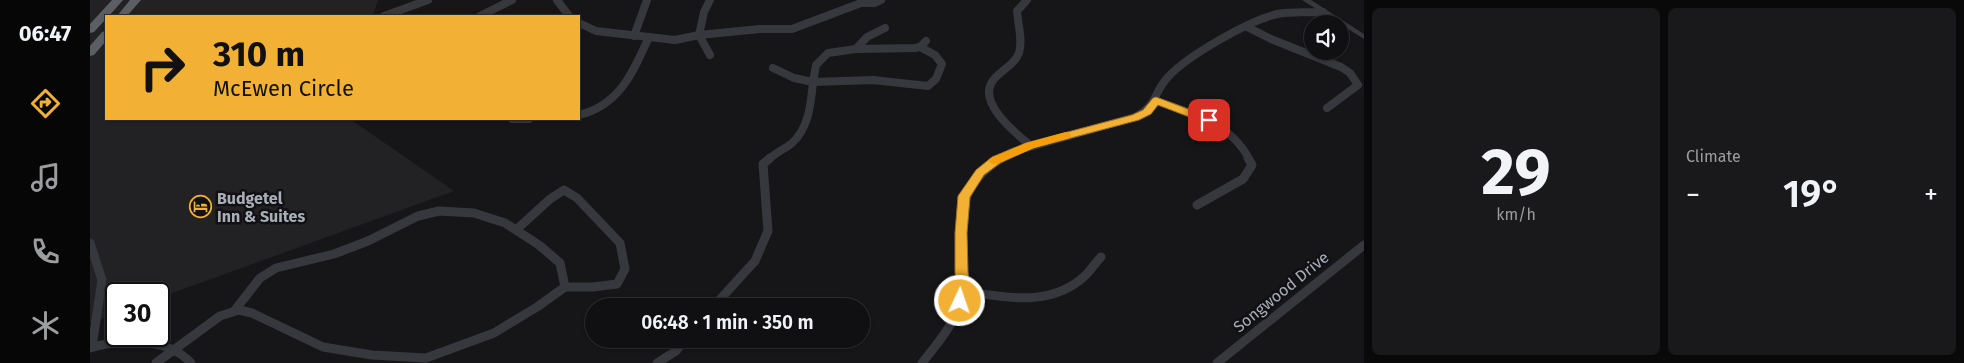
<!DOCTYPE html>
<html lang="en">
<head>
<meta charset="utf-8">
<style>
  body { margin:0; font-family:"Fira Sans",sans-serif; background:#19191b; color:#f1f3f6; height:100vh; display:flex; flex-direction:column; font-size:19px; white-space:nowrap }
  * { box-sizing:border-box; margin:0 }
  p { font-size:16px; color:#9c9d9f }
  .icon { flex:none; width:28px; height:28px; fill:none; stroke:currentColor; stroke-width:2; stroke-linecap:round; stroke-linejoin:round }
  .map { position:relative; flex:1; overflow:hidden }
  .details { display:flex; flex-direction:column; gap:8px; padding:8px; background:#09090a; width:600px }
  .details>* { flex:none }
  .hud { position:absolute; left:15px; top:15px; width:475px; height:105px; border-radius:0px; box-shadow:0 1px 4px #0004,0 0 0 1px #303032; background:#f2b134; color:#111; overflow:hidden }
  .controls { position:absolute; left:1214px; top:15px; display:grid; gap:10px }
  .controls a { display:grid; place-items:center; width:45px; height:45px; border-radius:50%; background:#101012; box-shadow:0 1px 4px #0004,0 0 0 1px #303032; font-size:25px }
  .speed { position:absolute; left:15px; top:282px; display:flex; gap:10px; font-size:25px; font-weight:700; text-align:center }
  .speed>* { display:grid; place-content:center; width:65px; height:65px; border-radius:50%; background:#101012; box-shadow:0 1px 4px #0004,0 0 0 1px #303032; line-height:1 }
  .speed .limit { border:2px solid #111; border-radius:8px; background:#fff; color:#111 }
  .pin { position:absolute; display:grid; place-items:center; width:42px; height:42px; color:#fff; margin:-21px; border-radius:10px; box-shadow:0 2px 8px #0006 }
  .me { position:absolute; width:55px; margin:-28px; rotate:3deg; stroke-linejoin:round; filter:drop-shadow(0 0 4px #0008) }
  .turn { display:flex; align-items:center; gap:18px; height:105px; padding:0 25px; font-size:22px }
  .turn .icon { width:65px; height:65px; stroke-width:2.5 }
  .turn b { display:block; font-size:35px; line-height:42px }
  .big { font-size:38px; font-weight:600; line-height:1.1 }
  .details .tile { flex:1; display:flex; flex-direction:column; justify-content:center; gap:8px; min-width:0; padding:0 18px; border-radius:8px; background:#19191b }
  .details .dial { align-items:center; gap:0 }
  .dial b { font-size:65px; line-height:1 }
  .heat { display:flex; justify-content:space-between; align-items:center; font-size:28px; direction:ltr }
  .details .tiles { flex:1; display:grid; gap:8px; grid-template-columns:repeat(2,1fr) }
  .trip { position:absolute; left:495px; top:298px; width:285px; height:50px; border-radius:25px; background:#101012; box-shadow:0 1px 4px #0004,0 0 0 1px #303032; font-weight:600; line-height:50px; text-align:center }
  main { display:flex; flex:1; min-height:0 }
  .tabs { display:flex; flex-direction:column; width:90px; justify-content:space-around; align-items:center; background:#060607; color:#9c9d9f }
  .tabs .icon { width:35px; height:35px }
  .tabs .active { color:#f2b134 }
  .tabs b { font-size:22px; color:#f1f3f6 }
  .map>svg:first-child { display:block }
  .built { fill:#222225 }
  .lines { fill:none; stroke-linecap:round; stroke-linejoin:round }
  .minor-far1 { stroke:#37383d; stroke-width:8 }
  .minor { stroke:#37383d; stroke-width:9 }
  .tertiary { fill:#37383d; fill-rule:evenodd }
  .trunk { fill:#5b5e65; fill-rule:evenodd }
  .route { fill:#f2b134; stroke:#9d7322 }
  .slow { fill:#f59e0b }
  .labels { text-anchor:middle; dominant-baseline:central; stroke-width:5; stroke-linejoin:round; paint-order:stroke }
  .poi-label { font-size:16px; font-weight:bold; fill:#a8adb8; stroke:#111113; text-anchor:start }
  .street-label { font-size:16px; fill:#a8adb8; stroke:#111113 }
</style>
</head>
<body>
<main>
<nav class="tabs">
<b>06:47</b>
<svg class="icon active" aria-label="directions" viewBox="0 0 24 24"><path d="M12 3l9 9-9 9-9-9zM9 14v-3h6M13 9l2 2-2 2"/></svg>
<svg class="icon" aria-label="music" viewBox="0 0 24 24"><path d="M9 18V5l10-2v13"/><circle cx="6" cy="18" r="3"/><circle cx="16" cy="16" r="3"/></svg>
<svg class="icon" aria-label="phone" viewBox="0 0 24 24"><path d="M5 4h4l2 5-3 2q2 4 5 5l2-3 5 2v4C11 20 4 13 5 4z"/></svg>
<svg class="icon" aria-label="climate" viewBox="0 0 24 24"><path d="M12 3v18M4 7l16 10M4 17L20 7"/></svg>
</nav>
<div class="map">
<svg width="1274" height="363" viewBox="0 0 1274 363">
  <rect width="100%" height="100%" fill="#161618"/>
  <!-- built -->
  <path class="built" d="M 0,0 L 288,0 L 283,16 L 16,16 L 16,119 L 260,119 L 364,191 L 69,298 L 69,294 L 26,294 L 26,314 L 0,323 Z"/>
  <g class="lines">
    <!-- minor-far1 -->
    <g class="minor-far1">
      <path d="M 467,0 L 479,16"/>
      <path d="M 620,0 L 614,12 L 609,35 L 620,55"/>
      <path d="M 937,0 L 927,11 C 928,25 933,40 929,53 C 925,64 912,70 905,78 C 884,100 924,132 940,145"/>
      <path d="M 294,16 L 338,0"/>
      <path d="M 390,16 L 422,0"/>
      <path d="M 489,23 L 506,31 L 585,40 L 609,35 L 670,29 L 702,29 L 771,3 L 784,3 L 791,0"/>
      <path d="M 1157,27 L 1181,39 L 1251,67 L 1260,73 L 1268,85 L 1237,108"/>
      <path d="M 795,28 L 777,37 L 766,49 L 738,53 L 726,65 L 723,82 L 783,80 L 838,86 L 846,79 L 852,64 L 845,55 L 830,47"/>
      <path d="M 544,36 L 557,0"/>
      <path d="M 766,49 L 825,48 L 830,47 L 836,41"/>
      <path d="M 1066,101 C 1101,113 1141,123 1159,159"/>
      <path d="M 489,115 C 530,105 543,72 559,37"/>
      <path d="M 422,119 L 439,119"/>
      <path d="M 679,159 C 686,153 694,149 701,144 C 719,129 721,103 723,82 L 704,78 L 683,68"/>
      <path d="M 910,159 L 922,152 L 1045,117 C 1068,105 1063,93 1078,77 C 1097,56 1160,20 1187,14 C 1202,11 1218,13 1233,12"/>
    </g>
    <!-- minor -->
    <g class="minor">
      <path d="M 1107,205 L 1153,179 L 1162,165 L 1158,158"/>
      <path d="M 426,230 L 460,199 L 474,190 L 487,198 L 530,243 L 535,269 L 527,284 L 503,287 L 475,287"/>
      <path d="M 0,243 L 12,280 L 2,347"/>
      <path d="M 874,291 C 913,297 956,307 990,280 C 999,274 1004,264 1011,257"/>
      <path d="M 624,306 L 665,261 L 678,231 L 673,164 L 680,158"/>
      <path d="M 0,348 C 32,339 77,337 101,363"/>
      <path d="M 66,363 L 130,316 L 149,310 L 162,313 L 233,347 L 282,355 L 336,358 L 404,333 L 447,307 L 475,287 L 470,263 L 449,245 L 415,223 L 384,213 L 349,211 L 328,216 L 278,241 L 244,254 L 186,268 L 170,278 L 145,310"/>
      <path d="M 567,363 L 586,351 L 595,339"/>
      <path d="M 832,363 C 847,344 866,322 872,298 C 875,288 872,279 871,268 C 868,222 867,184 912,158"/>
      <path d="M 1127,363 L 1274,245"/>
    </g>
    <!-- tertiary -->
    <path class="tertiary" d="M 1212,0 L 1221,0 L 1274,34 L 1274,39 Z"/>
    <!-- trunk -->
    <g class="trunk">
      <path d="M 22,0 L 33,0 L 19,16 L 16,16 L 16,19 L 4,32 L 0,33 L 0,24 Z"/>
      <path d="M 40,0 L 51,0 L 37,16 L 27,16 Z"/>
      <path d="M 16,31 L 16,41 L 4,55 L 0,56 L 0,46 L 12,32 Z"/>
    </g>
  </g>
  <!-- route -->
  <path class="route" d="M 1066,97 L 1122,118 L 1124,120 L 1119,124 L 1115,123 L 1068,105 L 1061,114 L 1049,120 L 943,148 L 910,163 L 894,175 L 880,197 L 877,233 L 878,272 L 880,291 L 875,305 L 870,307 L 866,305 L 864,301 L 867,291 L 865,272 L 865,233 L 868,196 L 886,170 L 902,157 L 936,143 L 1042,115 L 1053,110 L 1063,98 Z"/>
  <!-- slow -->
  <path class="slow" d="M 976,132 L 980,133 L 981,136 L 980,138 L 944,148 L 904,165 L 898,161 L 900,159 L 936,143 Z"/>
  <!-- icons -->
  <defs>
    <symbol id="hotel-ring" viewBox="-11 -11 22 22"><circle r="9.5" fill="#111113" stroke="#f2b134" stroke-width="1.5"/><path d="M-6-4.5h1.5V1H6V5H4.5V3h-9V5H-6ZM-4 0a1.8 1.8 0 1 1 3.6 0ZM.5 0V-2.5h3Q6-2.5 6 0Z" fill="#f2b134"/></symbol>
  </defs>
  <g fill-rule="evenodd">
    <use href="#hotel-ring" x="98" y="194" width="25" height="25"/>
  </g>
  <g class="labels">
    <!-- poi labels -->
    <g class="poi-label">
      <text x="127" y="198">Budgetel<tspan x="127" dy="18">Inn &amp; Suites</tspan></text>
    </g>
    <!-- street labels -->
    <g class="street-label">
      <text transform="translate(1191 292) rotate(-39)">Songwood Drive</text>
    </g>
  </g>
</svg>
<div class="controls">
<a><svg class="icon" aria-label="sound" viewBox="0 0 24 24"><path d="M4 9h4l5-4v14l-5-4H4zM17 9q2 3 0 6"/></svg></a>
</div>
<div class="speed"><div class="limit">30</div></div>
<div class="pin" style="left:1119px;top:120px;background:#d93025"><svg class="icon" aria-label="arrive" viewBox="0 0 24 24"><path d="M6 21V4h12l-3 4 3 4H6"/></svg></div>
<svg class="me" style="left:870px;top:301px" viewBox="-20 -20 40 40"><circle r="17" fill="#f2b134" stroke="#fff" stroke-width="3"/><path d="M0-11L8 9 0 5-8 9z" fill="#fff"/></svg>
<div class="trip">06:48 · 1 min · 350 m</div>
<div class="hud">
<div class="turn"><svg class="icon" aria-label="right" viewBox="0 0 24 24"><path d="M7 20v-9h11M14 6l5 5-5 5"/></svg><div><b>310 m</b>McEwen Circle</div></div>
</div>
</div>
<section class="details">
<div class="tiles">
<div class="tile dial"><b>29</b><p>km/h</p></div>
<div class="tile"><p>Climate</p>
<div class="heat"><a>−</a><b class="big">19°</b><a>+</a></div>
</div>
</div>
</section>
</main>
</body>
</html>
